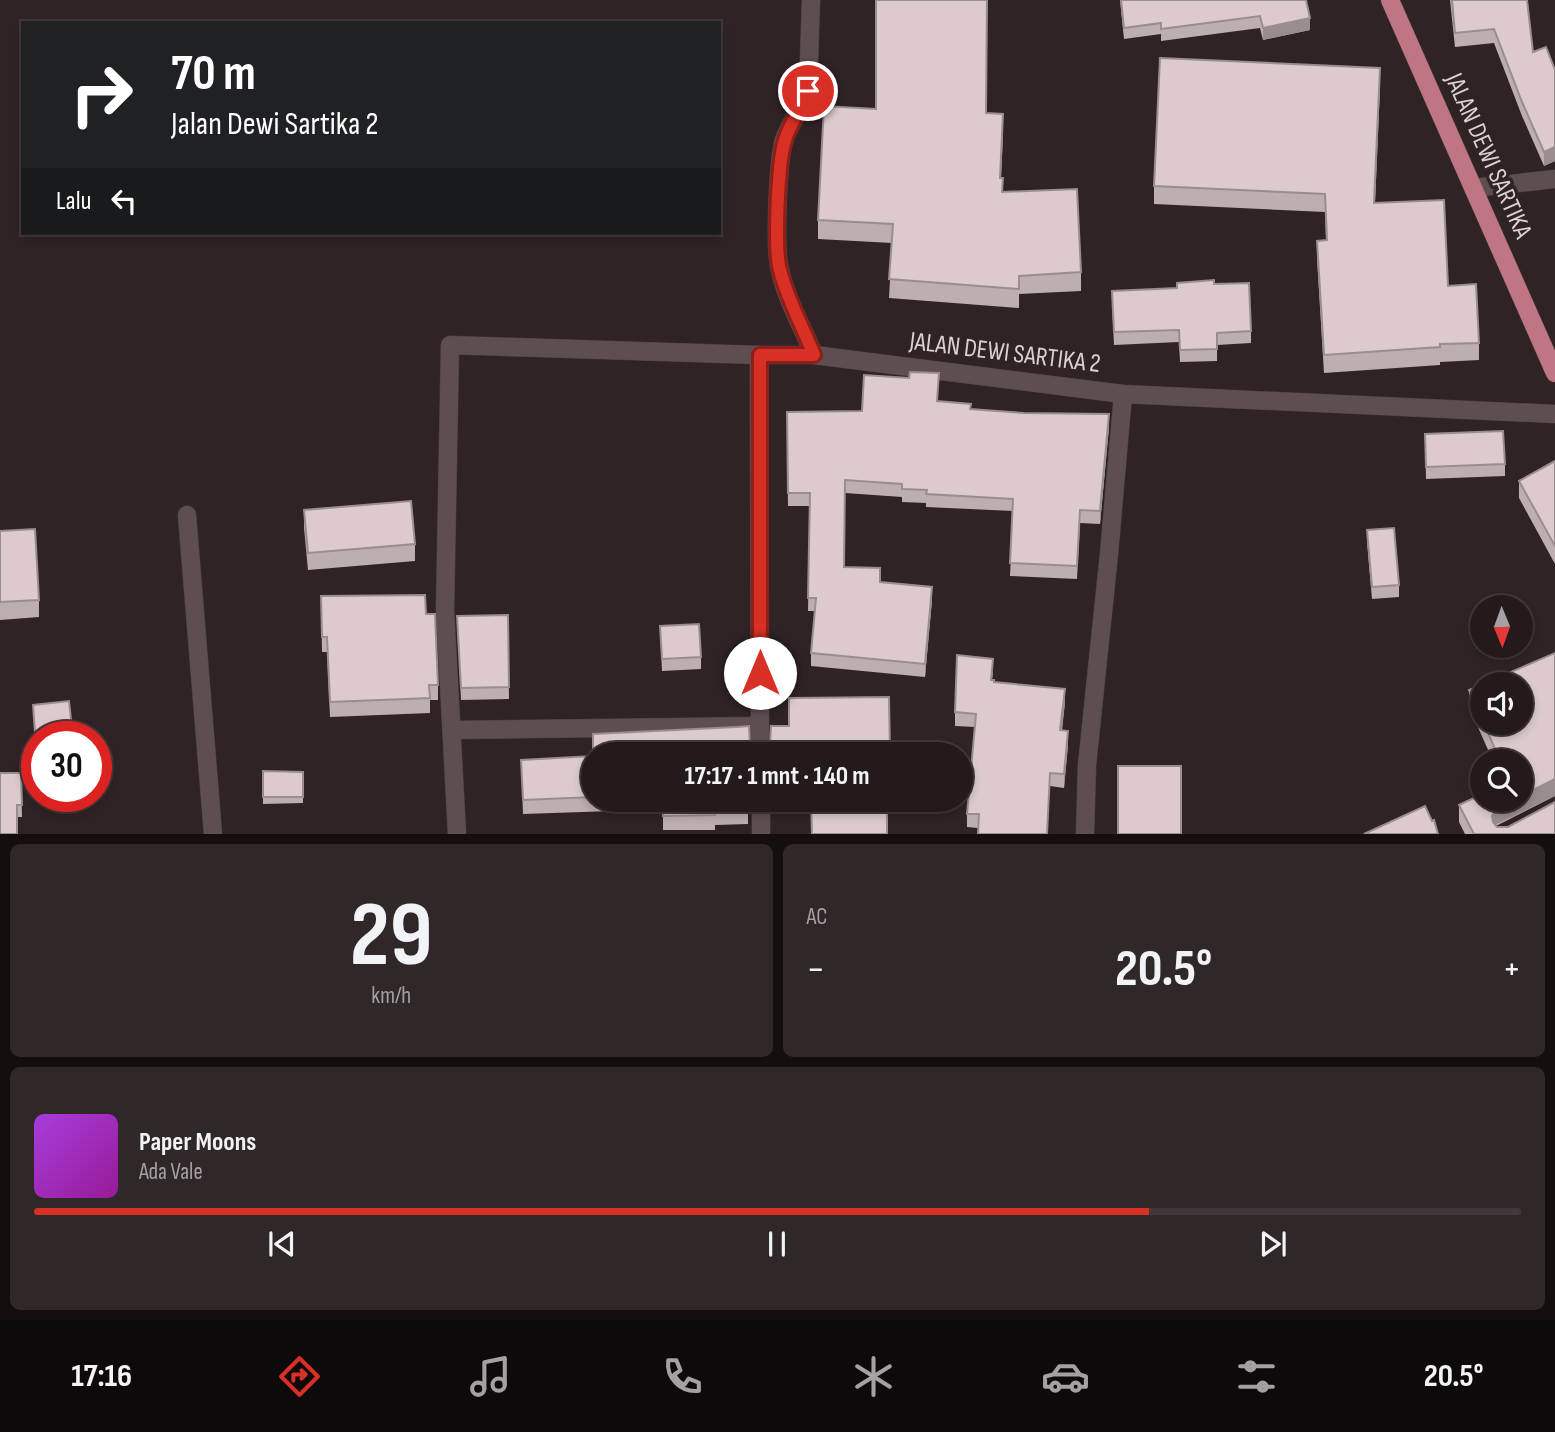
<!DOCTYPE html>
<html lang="id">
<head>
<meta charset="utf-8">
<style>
  body { margin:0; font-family:"Sofia Sans Condensed",sans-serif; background:#302729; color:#f1f3f6; height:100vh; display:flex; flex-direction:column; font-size:26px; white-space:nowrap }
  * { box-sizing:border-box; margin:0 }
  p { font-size:23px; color:#a3a1a3 }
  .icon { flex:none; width:38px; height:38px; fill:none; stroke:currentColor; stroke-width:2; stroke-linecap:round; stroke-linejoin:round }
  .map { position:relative; height:834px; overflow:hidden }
  .panel { display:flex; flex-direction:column; gap:10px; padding:10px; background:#140e0f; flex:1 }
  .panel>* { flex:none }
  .hud { position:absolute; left:21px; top:21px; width:700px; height:214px; border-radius:0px; box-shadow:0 4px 10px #0003,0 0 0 2px #41383b; background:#202124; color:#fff; overflow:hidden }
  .needle { width:46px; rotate:179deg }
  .controls { position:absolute; left:1470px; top:595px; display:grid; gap:14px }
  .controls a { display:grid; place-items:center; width:63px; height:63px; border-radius:50%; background:#241a1c; box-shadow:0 4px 10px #0003,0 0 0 2px #41383b; font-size:35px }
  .speed { position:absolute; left:21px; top:721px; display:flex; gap:14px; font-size:35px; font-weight:700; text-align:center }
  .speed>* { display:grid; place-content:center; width:91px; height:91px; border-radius:50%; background:#241a1c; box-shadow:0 4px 10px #0003,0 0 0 2px #41383b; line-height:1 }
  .speed .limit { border:10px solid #d22; background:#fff; color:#111 }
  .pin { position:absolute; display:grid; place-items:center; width:60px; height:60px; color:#fff; margin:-30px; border:4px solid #fff; border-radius:50%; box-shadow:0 2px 7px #0007 }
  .me { position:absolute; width:77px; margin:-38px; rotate:0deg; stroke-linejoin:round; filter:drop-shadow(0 0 5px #0008) }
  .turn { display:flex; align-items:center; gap:24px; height:147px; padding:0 35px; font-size:32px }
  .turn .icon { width:91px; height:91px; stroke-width:2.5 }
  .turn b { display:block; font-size:49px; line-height:60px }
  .then { display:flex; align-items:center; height:66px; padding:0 35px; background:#0003; gap:14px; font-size:26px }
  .big { font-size:52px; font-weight:700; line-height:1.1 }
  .panel .widget { flex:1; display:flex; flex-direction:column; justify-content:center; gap:10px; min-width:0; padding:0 24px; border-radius:10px; background:#302729 }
  .panel .dial { align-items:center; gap:0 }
  .dial b { font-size:91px; line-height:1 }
  .song { display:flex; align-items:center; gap:21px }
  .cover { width:84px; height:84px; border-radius:10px; background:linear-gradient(135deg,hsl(280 70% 55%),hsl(300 70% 35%)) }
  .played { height:7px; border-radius:4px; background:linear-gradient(90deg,#d93025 75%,#41383b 75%) }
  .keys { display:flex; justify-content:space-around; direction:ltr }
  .heat { display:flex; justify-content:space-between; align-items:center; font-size:38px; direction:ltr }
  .panel .tiles { flex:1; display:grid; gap:10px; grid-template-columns:1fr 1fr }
  .widget:last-child { grid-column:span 2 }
  .trip { position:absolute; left:581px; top:742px; width:392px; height:70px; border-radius:35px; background:#241a1c; box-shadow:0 4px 10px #0003,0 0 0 2px #41383b; font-weight:700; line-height:70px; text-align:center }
  .menu { display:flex; height:112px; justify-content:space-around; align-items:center; background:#0e0a0b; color:#a3a1a3 }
  .menu .icon { width:49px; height:49px }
  .menu .selected { color:#d93025 }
  .menu b { font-size:32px; color:#f1f3f6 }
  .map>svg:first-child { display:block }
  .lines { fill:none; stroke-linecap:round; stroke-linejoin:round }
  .minor-casing { stroke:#4a3f41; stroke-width:19 }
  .major-casing { stroke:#4a3f41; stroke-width:19 }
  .minor { stroke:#5e4e50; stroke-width:18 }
  .major { stroke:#bf7682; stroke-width:18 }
  .wall { fill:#bdaeaf; fill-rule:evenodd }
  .shaded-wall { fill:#9a8d8f }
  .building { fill:#dccacc; stroke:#9a8d8f; stroke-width:2 }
  .route-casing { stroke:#8d1f18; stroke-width:18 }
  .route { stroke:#d93025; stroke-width:12 }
  .labels { text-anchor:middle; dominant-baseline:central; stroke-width:7; stroke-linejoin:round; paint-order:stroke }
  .street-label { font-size:26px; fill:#dad1d2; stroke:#302325 }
</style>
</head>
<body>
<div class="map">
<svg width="1555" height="834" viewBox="0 0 1555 834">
  <rect width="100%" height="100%" fill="#302325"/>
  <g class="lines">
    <defs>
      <g id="minor">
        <path d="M 811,0 L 808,91 C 803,109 790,122 784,140 C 778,161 774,248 780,270 C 786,299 803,328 814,355"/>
        <path d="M 1473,188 L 1555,179"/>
        <path d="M 759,355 L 760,754"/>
        <path d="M 187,515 L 213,834"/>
        <path d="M 452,730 L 760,726"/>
        <path d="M 761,800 L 761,834"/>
        <path d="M 457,834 L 445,610 L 450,345 L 759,355 L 814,355 L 1123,394 L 1555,414"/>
        <path d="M 1085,834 L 1087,765 L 1109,554 L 1123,394"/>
      </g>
      <path id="major" d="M 1390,0 L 1555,373"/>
    </defs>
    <!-- minor casing -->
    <use href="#minor" class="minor-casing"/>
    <!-- major casing -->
    <use href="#major" class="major-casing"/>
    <!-- minor -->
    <use href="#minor" class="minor"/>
    <!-- major -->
    <use href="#major" class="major"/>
  </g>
  <!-- wall -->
  <g class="wall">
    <path d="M 1120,0 L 1306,0 L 1310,30 L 1263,40 L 1260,28 L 1161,41 L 1161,34 L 1124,39 Z"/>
    <path d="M 1450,0 L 1527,0 L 1533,52 L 1555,70 L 1555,161 L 1544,166 L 1522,116 L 1494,43 L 1455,47 Z"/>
    <path d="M 1380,86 L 1375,203 L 1448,286 L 1479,343 L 1479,360 L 1440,362 L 1440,365 L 1324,373 L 1317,258 L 1317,241 L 1326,240 L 1325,212 L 1154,204 L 1154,186 Z"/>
    <path d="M 986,113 L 1003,133 L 1001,178 L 1003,192 L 1081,272 L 1081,291 L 1019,294 L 1019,308 L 889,298 L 892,243 L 818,239 L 818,220 Z"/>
    <path d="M 1214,284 L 1251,331 L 1251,343 L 1217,345 L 1217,361 L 1180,362 L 1179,342 L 1114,345 L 1112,303 L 1177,288 Z"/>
    <path d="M 909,378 L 938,401 L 971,409 L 1109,427 L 1100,524 L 1080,523 L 1077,579 L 1010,576 L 1013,511 L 926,507 L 926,503 L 902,502 L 902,497 L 845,493 L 844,567 L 880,582 L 932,600 L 925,677 L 811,666 L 811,653 L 815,611 L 808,611 L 810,506 L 788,506 L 787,412 L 862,411 Z"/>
    <path d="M 1425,434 L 1505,464 L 1505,476 L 1426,479 Z"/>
    <path d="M 1555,461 L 1555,564 L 1519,498 L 1519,481 Z"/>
    <path d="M 304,510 L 415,544 L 415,561 L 308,570 L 304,528 Z"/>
    <path d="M 1367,530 L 1399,585 L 1399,597 L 1372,599 L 1367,542 Z"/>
    <path d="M 0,531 L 39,600 L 39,617 L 0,620 Z"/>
    <path d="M 321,596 L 426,614 L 438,685 L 438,700 L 430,700 L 430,713 L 330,717 L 327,652 L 322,652 Z"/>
    <path d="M 508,615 L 509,699 L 461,700 L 457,616 Z"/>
    <path d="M 660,626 L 701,657 L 701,669 L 662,671 Z"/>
    <path d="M 1555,653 L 1555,796 L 1496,826 L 1497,827 L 1555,834 L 1465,834 L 1459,822 L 1459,805 L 1521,800 L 1521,761 L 1493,761 L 1469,707 L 1469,690 ZM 1482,684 L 1521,723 L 1482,723 Z"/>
    <path d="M 993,672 L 992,680 L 994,682 L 1065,702 L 1062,731 L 1068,745 L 1064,788 L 1050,786 L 978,828 L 967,827 L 967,814 L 975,727 L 955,726 L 955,712 Z"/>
    <path d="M 889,697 L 890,754 L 593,754 L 593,800 L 748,800 L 748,824 L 715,825 L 715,830 L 663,830 L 663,812 L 643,813 L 643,810 L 523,814 L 521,760 L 593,756 L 593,734 L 749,726 L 750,745 L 754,749 L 761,751 L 770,745 L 771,726 L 789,726 L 789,698 Z"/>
    <path d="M 33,705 L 72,729 L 72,735 L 37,737 L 37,739 L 35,739 Z"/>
    <path d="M 263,771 L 303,772 L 303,803 L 263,804 Z"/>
    <path d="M 21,773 L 22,817 L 17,817 L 0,834 Z"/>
  </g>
  <!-- shaded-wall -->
  <g class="shaded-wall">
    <path d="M 1310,18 L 1310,30 L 1263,40 L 1263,28 Z"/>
    <path d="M 1380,68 L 1380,86 L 1374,221 L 1374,203 Z"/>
    <path d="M 1003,114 L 1003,133 L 1000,197 L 1000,178 Z"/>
    <path d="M 1555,147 L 1555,161 L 1544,166 L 1544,152 Z"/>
    <path d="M 1109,414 L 1109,427 L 1100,524 L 1100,511 Z"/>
    <path d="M 932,587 L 932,600 L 925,677 L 925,664 Z"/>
    <path d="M 1065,689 L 1065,702 L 1060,744 L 1060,730 Z"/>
    <path d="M 1068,731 L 1068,745 L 1064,788 L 1064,774 Z"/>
    <path d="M 1555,779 L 1555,796 L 1497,824 L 1492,833 L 1492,816 L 1497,807 L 1512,800 L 1521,800 L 1521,796 Z"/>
  </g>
  <!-- building -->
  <g class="building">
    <path d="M 876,0 L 987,0 L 986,113 L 1003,114 L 1000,178 L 1003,178 L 1002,192 L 1077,189 L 1081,272 L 1019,276 L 1019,289 L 889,279 L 893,224 L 818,220 L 824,106 L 876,109 Z"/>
    <path d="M 1121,0 L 1306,0 L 1310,18 L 1263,28 L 1260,16 L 1161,29 L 1161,23 L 1124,28 Z"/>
    <path d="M 1452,0 L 1527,0 L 1533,52 L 1546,47 L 1555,70 L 1555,147 L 1544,152 L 1522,102 L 1494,29 L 1455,33 Z"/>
    <path d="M 1160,58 L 1380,68 L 1374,203 L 1444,200 L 1448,286 L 1476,284 L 1479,343 L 1440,344 L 1440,347 L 1324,355 L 1317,241 L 1327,240 L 1325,194 L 1154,186 Z"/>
    <path d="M 1214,280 L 1214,284 L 1249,283 L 1251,331 L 1217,333 L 1217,349 L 1180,350 L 1179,330 L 1114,332 L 1112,291 L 1177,288 L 1177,283 Z"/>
    <path d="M 910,372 L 939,373 L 937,401 L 971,404 L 970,409 L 1024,413 L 1109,414 L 1100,511 L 1080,510 L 1077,566 L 1010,563 L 1013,499 L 926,494 L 927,490 L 902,489 L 902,484 L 845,480 L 844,567 L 880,568 L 880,582 L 932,587 L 925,664 L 811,653 L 816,598 L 808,598 L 810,493 L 788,493 L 787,412 L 862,411 L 864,375 L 909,378 Z"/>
    <path d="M 1503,431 L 1505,464 L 1426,467 L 1425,434 Z"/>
    <path d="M 1555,461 L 1555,546 L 1519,481 Z"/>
    <path d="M 411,501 L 415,544 L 308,553 L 304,510 Z"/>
    <path d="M 1394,528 L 1399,585 L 1372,587 L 1367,530 Z"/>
    <path d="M 35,529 L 39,600 L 0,602 L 0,531 Z"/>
    <path d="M 425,595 L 426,614 L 435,614 L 438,685 L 429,685 L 430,698 L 330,702 L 327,637 L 322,637 L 321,596 Z"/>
    <path d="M 508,615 L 509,687 L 461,688 L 457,616 Z"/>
    <path d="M 699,624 L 701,657 L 662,659 L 660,626 Z"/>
    <path d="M 1555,653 L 1555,779 L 1521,796 L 1521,761 L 1500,761 L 1484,723 L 1521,723 L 1521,684 L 1482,684 L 1482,720 L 1469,690 Z"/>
    <path d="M 957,655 L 993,659 L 991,680 L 994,680 L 994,682 L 1065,689 L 1060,730 L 1068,731 L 1064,774 L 1050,773 L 1047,834 L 978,834 L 979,814 L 967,814 L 976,714 L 955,712 Z"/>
    <path d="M 889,697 L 890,754 L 593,754 L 593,734 L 737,727 L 749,726 L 750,745 L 754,749 L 761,751 L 770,745 L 771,726 L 789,726 L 789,698 Z"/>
    <path d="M 69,701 L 72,729 L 35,733 L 33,705 Z"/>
    <path d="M 593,756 L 593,797 L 523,800 L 521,760 Z"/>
    <rect x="1118" y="766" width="63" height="68"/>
    <path d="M 263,771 L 303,772 L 303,797 L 263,797 Z"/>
    <path d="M 0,773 L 21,773 L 22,805 L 17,805 L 17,834 L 0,834 Z"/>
    <path d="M 1482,794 L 1482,800 L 1512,800 L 1497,807 L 1492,816 L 1493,822 L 1497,827 L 1508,827 L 1555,802 L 1555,834 L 1474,834 L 1459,805 Z"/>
    <path d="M 663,800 L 748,800 L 748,810 L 715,811 L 715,815 L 663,816 Z"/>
    <path d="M 811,800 L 887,800 L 887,834 L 812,834 Z"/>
    <path d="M 1425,806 L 1432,821 L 1434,820 L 1438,834 L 1364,834 Z"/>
  </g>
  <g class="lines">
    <defs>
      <path id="route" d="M 760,673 L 760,355 L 814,355 C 803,327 787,299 780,270 C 774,248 778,161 785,140 C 790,122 803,109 808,91"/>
    </defs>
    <!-- route casing -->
    <use href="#route" class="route-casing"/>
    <!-- route -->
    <use href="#route" class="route"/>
  </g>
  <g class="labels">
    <!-- street labels -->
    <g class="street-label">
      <text transform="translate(1488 156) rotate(66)">JALAN DEWI SARTIKA</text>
      <text transform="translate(1005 353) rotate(7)">JALAN DEWI SARTIKA 2</text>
    </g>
  </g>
</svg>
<div class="controls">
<a><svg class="needle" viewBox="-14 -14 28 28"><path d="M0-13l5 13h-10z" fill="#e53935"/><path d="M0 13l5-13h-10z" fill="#a3a1a3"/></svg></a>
<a><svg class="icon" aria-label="sound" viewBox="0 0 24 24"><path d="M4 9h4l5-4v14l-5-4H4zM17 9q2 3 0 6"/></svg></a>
<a><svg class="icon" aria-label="search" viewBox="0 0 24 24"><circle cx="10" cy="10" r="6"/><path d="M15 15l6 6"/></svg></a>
</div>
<div class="speed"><div class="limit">30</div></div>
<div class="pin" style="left:808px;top:91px;background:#d93025"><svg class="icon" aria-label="arrive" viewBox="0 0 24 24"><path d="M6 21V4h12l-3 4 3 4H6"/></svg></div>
<svg class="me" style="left:760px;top:673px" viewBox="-20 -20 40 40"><circle r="19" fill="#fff"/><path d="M0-13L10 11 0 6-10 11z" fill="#d93025"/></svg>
<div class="trip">17:17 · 1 mnt · 140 m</div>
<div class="hud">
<div class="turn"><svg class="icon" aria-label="right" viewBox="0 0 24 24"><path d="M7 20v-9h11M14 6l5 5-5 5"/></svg><div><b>70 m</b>Jalan Dewi Sartika 2</div></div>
<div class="then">Lalu<svg class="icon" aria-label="left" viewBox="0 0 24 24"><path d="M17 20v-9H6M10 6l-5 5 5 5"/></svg></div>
</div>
</div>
<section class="panel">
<div class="tiles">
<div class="widget dial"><b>29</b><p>km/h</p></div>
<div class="widget"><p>AC</p>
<div class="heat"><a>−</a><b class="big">20.5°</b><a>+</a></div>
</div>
<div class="widget">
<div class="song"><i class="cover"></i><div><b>Paper Moons</b><p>Ada Vale</p></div></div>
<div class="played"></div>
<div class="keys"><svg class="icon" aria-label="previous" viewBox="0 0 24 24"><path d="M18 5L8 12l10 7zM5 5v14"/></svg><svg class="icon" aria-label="pause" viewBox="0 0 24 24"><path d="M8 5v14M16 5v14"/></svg><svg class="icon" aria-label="next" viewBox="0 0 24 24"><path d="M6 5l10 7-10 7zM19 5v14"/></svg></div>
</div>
</div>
</section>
<nav class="menu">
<b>17:16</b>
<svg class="icon selected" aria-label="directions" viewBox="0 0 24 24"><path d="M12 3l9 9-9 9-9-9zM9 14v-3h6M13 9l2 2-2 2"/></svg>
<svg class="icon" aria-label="music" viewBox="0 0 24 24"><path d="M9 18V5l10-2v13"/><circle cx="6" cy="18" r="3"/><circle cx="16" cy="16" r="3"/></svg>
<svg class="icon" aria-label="phone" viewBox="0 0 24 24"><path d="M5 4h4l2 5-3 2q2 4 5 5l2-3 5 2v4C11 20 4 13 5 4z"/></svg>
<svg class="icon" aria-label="climate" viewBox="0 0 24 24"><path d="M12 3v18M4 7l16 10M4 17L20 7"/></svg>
<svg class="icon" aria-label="car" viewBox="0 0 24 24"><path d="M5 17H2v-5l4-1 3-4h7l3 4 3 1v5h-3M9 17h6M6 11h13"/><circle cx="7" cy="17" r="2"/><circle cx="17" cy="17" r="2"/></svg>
<svg class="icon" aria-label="filters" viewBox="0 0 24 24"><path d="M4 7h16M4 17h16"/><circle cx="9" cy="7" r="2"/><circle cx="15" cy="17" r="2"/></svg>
<b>20.5°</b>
</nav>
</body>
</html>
